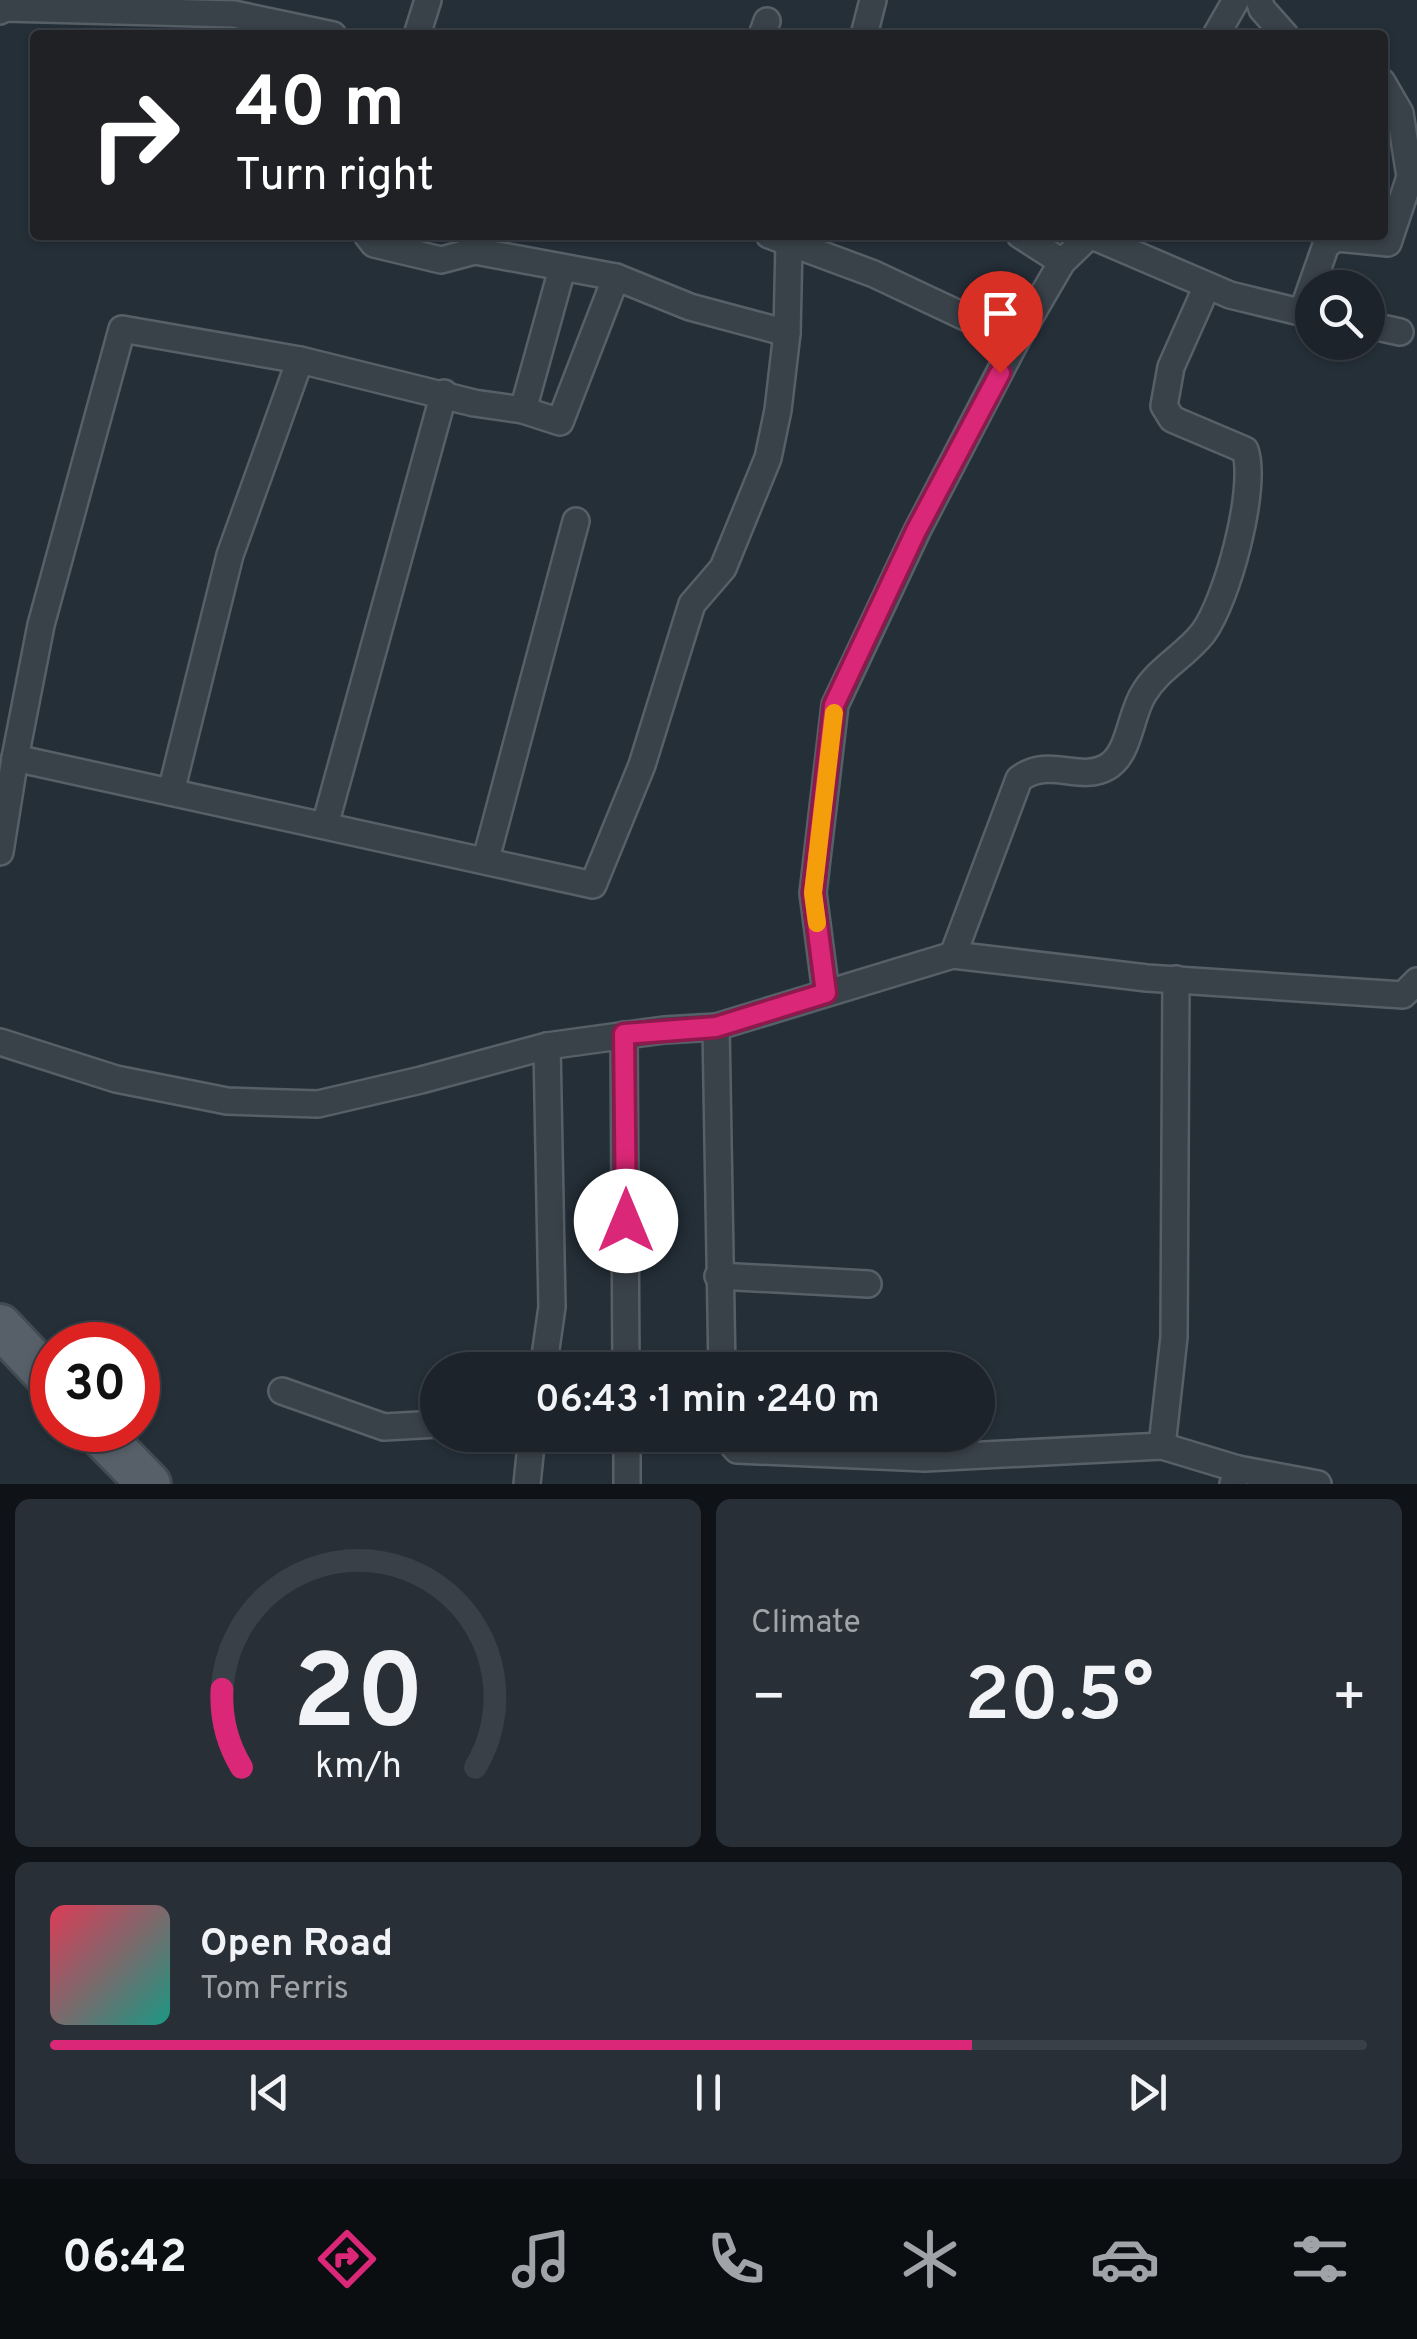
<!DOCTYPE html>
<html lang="en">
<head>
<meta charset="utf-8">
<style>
  body { margin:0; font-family:Overpass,sans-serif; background:#292f36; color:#f1f3f6; height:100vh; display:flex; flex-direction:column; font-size:38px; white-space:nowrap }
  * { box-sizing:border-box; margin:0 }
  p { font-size:32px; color:#a0a4a8 }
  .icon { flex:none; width:55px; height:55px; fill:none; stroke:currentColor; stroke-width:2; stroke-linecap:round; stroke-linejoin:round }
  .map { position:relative; height:1484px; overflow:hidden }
  .sheet { display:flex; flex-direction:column; gap:15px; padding:15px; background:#0f1317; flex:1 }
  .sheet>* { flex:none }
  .hud { position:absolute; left:30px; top:30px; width:1358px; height:210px; border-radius:10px; box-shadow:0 2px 8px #0004,0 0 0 2px #3a4047; background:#202124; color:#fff; overflow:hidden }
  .controls { position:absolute; left:1295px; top:270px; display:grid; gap:20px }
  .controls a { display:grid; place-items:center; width:90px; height:90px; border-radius:50%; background:#1c232a; box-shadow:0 2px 8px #0004,0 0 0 2px #3a4047; font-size:50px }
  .speed { position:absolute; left:30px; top:1322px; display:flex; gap:20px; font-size:50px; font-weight:700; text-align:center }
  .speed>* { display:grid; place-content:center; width:130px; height:130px; border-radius:50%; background:#1c232a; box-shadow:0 2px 8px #0004,0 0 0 2px #3a4047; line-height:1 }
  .speed .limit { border:15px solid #d22; background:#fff; color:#111 }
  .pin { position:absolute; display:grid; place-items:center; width:85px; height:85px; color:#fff; margin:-102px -42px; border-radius:50% 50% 50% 0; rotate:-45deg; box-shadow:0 0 10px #0007 }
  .pin .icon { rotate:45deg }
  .me { position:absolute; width:110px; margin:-55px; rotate:0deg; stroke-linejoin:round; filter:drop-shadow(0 0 8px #0008) }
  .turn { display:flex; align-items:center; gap:35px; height:210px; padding:0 40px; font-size:45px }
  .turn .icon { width:130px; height:130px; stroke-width:2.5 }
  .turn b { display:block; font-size:70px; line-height:85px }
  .big { font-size:75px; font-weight:600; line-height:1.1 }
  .sheet .tile { flex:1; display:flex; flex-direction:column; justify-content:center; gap:15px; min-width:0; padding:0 35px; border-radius:15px; background:#292f36 }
  .sheet .dial { align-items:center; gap:0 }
  .dial svg { height:260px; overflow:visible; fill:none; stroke:#3a4047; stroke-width:7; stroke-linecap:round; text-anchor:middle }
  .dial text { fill:#f1f3f6; stroke:none }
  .song { display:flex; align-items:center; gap:30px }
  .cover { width:120px; height:120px; border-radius:15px; background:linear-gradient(135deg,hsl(350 70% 55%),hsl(170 70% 35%)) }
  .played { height:10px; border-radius:5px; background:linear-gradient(90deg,#db2777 70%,#3a4047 70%) }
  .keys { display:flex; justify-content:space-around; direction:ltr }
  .heat { display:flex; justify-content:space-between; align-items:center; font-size:55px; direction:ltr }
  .sheet .tiles { flex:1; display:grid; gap:15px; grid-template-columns:1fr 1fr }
  .tile:last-child { grid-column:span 2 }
  .trip { position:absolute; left:420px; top:1352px; width:575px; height:100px; border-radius:50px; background:#1c232a; box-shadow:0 2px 8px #0004,0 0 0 2px #3a4047; font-weight:600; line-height:100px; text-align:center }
  .tabs { display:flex; height:160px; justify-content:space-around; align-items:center; background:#0b0e11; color:#a0a4a8 }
  .tabs .icon { width:70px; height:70px }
  .tabs .active { color:#db2777 }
  .tabs b { font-size:45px; color:#f1f3f6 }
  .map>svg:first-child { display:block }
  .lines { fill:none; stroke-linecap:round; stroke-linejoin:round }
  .street-casing { stroke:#575f67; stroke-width:30 }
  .primary-casing { stroke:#424a52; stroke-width:48 }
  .street { stroke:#394149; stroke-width:25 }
  .primary { stroke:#576069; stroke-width:42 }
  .route-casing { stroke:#8e194d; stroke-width:25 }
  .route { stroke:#db2777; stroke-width:18 }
  .slow { stroke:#f59e0b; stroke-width:18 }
</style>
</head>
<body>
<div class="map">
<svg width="1417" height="1484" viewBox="0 0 1417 1484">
  <rect width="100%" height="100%" fill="#252f38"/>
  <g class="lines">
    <defs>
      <g id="street">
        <path d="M 1259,0 L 1262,9 L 1285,35"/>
        <path d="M 0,11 L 5,8 L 234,14 L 333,35"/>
        <path d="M 417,35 L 428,0"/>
        <path d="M 762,35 L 767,21"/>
        <path d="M 864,35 L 873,0"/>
        <path d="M 1216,35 L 1236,0"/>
        <path d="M 367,235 L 374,244 L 441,260 L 475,251 L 616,277 L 690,307 L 787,333"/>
        <path d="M 769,235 L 874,274 L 1016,341"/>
        <path d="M 1020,235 L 1062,262"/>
        <path d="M 1090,235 L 1230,295 L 1312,315"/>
        <path d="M 1302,313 L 1326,245 L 1337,238 L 1388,243 L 1410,177 L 1400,113 L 1382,82"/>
        <path d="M 1368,325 L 1400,332"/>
        <path d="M 523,410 L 562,269"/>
        <path d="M 15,758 L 41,625 L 122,329 L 300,360 L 474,403 L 523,410 L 560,422 L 616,277"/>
        <path d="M 171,792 L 230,555 L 300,360"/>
        <path d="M 325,825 L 444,393"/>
        <path d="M 0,852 L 15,758 L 593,885 L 642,765 L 692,604 L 723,568 L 768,458 L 778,410 L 787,333 L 789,244 L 792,235"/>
        <path d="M 486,859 L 576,521"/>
        <path d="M 953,955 L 1019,779 C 1049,756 1080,783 1107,767 C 1130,754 1130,714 1144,693 C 1159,668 1185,656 1203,633 C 1227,601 1258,487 1245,450 L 1172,419 L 1164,406 L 1171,367 L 1207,286"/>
        <path d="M 826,993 L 813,893 L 835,705 L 917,531 L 1016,341 L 1062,262 L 1090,235"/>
        <path d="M 716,1027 L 722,1370"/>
        <path d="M 624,1035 L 626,1370"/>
        <path d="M 0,1042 L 116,1079 L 227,1101 L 318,1104 L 421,1080 L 547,1046 L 664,1030 L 716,1027 L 953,955 L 1147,978 L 1403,995 L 1417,981"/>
        <path d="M 718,1276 L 868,1284"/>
        <path d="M 543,1370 L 552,1307 L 547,1046"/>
        <path d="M 282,1391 L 384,1427 L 438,1424"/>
        <path d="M 627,1435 L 627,1484"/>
        <path d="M 724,1435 L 737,1450 L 925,1458 L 1162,1446 L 1238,1469 L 1233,1484"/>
        <path d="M 1162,1446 L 1174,1337 L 1176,979"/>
        <path d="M 1238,1469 L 1318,1484"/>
        <path d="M 527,1484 L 532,1435"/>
      </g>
      <g id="primary">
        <path d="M 0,1326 L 52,1381"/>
        <path d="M 96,1430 L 149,1484"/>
      </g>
    </defs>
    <!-- street casing -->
    <use href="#street" class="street-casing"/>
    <!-- primary casing -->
    <use href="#primary" class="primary-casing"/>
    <!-- street -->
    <use href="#street" class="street"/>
    <!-- primary -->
    <use href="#primary" class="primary"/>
  </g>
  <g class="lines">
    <defs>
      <path id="route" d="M 626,1221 L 624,1034 L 716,1027 L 826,993 L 813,893 L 834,705 L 916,531 L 1000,373"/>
    </defs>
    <!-- route casing -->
    <use href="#route" class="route-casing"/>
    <!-- route -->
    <use href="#route" class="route"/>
    <!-- slow -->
    <path class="slow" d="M 817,923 L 813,893 L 834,713"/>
  </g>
</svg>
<div class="controls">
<a><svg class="icon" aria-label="search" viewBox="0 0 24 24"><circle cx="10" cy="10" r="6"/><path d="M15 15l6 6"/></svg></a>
</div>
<div class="speed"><div class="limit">30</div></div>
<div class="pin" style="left:1000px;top:373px;background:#d93025"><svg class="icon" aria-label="arrive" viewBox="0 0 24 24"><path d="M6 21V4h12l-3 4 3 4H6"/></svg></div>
<svg class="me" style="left:626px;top:1221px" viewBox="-20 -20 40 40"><circle r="19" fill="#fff"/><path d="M0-13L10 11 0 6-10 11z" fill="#db2777"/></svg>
<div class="trip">06:43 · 1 min · 240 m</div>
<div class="hud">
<div class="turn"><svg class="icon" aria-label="right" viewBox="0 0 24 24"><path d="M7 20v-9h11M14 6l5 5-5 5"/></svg><div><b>40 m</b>Turn right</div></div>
</div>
</div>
<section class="sheet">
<div class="tiles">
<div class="tile dial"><svg viewBox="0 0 100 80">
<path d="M14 69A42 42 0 1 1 86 69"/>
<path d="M14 69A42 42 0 0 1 8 45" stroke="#db2777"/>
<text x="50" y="56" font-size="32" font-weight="700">20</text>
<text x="50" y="72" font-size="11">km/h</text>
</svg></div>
<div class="tile"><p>Climate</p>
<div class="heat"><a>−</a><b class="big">20.5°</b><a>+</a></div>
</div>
<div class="tile">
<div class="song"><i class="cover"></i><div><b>Open Road</b><p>Tom Ferris</p></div></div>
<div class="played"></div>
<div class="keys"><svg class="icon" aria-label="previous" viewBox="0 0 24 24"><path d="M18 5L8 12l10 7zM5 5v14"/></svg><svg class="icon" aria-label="pause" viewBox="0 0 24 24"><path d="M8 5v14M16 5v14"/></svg><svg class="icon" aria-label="next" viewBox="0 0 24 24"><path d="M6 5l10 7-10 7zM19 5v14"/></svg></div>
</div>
</div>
</section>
<nav class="tabs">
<b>06:42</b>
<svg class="icon active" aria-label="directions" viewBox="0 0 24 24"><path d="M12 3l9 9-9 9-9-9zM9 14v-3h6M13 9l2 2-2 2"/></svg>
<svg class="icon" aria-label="music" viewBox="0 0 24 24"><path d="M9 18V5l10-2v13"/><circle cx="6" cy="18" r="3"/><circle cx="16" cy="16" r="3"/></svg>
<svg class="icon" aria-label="phone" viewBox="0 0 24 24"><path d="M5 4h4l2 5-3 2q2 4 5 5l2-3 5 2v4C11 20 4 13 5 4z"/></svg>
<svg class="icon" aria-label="climate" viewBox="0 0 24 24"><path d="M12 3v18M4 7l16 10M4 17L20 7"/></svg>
<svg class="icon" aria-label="car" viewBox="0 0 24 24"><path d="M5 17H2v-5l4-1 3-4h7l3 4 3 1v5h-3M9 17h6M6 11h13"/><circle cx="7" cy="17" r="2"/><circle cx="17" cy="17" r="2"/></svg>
<svg class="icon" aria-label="filters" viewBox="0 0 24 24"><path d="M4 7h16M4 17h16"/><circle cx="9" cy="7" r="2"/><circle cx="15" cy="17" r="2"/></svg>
</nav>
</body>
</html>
